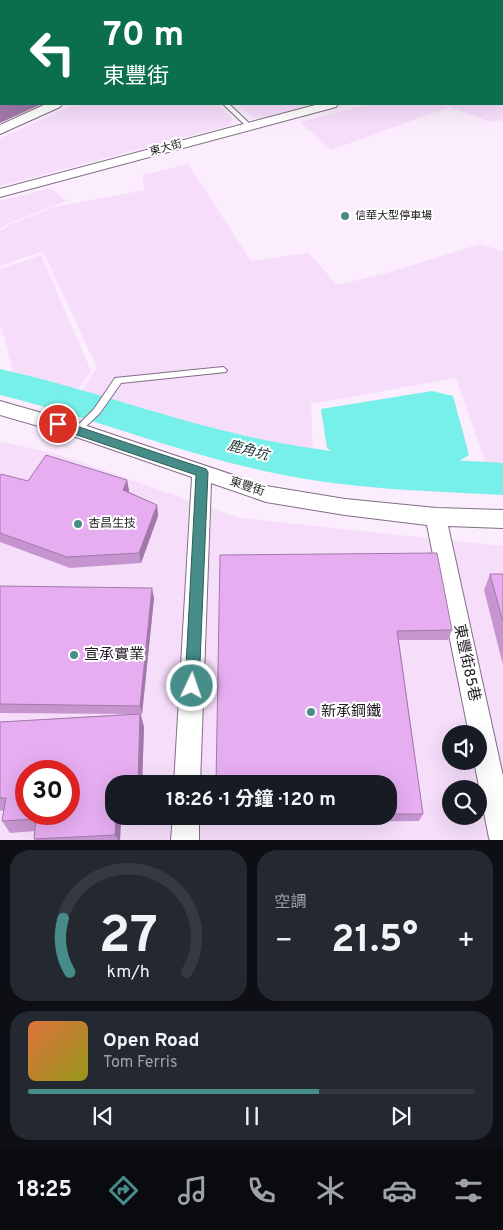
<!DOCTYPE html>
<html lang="zh-TW">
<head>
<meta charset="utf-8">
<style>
  body { margin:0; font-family:Overpass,"Noto Sans TC",sans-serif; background:#242831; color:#f1f3f6; height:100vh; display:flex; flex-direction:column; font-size:19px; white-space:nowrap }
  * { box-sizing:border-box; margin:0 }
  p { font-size:16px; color:#9ea1a6 }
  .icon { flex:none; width:28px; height:28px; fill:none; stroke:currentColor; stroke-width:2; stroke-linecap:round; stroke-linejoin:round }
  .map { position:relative; height:840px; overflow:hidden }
  .side { display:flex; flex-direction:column; gap:10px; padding:10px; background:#0d0f14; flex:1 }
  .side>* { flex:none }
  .top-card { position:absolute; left:0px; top:0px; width:504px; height:105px; box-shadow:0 5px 20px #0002; background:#0b6e4f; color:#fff; overflow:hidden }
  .fabs { position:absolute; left:442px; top:725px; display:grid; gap:10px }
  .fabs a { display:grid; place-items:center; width:45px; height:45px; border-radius:50%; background:#171b24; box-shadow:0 5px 20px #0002; font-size:25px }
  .speed { position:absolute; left:15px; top:760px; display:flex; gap:10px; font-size:25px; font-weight:700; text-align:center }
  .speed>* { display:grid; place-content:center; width:65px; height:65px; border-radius:50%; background:#171b24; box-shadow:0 5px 20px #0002; line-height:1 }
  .speed .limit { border:8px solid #d22; background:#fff; color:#111 }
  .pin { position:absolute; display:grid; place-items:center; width:42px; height:42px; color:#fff; margin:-21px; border:2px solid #fff; border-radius:50%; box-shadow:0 1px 5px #0007 }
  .me { position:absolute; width:55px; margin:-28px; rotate:3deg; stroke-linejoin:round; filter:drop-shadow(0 0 4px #0008) }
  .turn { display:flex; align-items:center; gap:18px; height:105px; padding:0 20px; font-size:22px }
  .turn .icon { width:65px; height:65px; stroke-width:2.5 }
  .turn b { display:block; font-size:35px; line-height:42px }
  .big { font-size:38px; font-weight:700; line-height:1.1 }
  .side .tile { flex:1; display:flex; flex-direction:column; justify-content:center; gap:8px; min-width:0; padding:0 18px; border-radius:20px; background:#242831 }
  .side .dial { align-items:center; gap:0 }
  .dial svg { height:130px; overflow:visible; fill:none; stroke:#363941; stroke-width:7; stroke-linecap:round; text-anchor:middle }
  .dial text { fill:#f1f3f6; stroke:none }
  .song { display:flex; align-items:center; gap:15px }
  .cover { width:60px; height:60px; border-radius:8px; background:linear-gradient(135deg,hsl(20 70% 55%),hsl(60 70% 35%)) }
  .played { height:5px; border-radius:2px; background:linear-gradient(90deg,#468d89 65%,#363941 65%) }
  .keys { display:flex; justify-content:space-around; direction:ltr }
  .heat { display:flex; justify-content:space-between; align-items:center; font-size:28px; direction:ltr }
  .side .tiles { flex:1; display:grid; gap:10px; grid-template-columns:1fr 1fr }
  .tile:last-child { grid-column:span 2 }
  .trip { position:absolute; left:105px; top:775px; width:292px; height:50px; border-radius:20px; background:#171b24; box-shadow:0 5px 20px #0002; font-weight:700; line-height:50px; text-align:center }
  .tab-bar { display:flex; height:80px; justify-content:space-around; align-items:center; background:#090b0e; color:#9ea1a6 }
  .tab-bar .icon { width:35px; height:35px }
  .tab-bar .selected { color:#468d89 }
  .tab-bar b { font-size:22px; color:#f1f3f6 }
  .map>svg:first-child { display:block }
  .built { fill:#f6defb; fill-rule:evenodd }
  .water { fill:#76f0e9 }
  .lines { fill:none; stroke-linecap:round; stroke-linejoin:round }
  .river { fill:#76f0e9; fill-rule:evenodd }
  .service-casing { stroke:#806f83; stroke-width:2 }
  .minor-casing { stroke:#806f83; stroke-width:2 }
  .service { fill:#fff; fill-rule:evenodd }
  .minor { fill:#fff; fill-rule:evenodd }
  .wall { fill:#c695cf }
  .shaded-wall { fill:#a179a9 }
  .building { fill:#e6adf1; stroke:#a179a9; fill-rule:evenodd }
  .route { fill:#468d89; stroke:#2e5c59 }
  .poi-dot { fill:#468d89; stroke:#fff; stroke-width:2 }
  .labels { text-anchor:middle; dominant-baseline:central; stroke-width:4; stroke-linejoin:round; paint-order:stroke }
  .far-street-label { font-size:11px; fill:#211a22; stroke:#fff }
  .far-poi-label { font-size:11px; fill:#211a22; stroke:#fff; text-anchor:start }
  .street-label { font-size:12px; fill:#211a22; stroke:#fff }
  .poi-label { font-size:12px; fill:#211a22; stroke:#fff; text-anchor:start }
  .water-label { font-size:14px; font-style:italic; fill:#203634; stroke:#fff }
  .near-poi-label { font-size:15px; fill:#211a22; stroke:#fff; text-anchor:start }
  .near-street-label { font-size:15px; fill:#211a22; stroke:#fff }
</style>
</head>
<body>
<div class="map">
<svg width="503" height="840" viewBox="0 0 503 840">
  <rect width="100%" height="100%" fill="#fbecfe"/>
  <!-- built -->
  <g class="built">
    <path d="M 178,0 L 385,0 L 389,1 L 181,1 Z"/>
    <path d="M 503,68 L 503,120 L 491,122 L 449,107 L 331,150 L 300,122 L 369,104 L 502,104 Z"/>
    <path d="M 78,104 L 217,104 L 232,118 L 231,125 L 0,186 L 0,138 Z"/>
    <path d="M 238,104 L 315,104 L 261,118 L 252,117 Z"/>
    <path d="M 188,164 L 251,261 L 309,253 L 337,285 L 387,273 L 480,244 L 503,251 L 503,467 L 487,467 L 456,378 L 311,404 L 313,455 L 181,431 L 77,397 L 97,368 L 43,251 L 0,266 L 0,231 L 11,224 L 54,207 L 145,190 L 142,175 Z"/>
    <path d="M 51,188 L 66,201 L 7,224 L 0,229 L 0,201 Z"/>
    <path d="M 41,255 L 91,371 L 73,396 L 15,379 L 0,323 L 0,269 Z"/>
    <path d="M 0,441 L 60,455 L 240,518 L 503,546 L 503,840 L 0,840 ZM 451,734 L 479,734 L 479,761 L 451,761 ZM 26,771 L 69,771 L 69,814 L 26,814 ZM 114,784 L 389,784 L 389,816 L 114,816 ZM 451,789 L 479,789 L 479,816 L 451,816 Z"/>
  </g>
  <!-- water -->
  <path class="water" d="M 432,391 L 453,396 L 469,455 L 455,463 L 341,459 L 327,448 L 321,409 Z"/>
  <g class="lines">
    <!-- river -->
    <path class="river" d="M 0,369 C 91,389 178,423 270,441 C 347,457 425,458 503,463 L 503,495 C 425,491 346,489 269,472 C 178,453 91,417 0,395 Z"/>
    <defs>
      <g id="service">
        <path d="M 59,0 L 65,0 L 65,1 L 60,1 Z"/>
        <path d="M 223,104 L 229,104 L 251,125 L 251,127 L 247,127 Z"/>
        <path d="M 223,367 L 227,370 L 226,372 L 121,383 L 100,413 L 80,432 L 74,432 L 73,430 L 94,409 L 115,378 Z"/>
      </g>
      <g id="minor">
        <path d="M 396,0 L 408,0 L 409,1 L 397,1 Z"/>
        <rect x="502" y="33" width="1" height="6"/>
        <rect x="502" y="56" width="1" height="6"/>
        <path d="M 46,104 L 62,104 L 60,107 L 0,134 L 0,125 Z"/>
        <path d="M 319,104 L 338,104 L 336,107 L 0,197 L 0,189 Z"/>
        <path d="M 0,401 L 84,425 L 266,486 L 345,499 L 436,508 L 503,510 L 503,528 L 448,526 L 503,776 L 503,840 L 490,840 L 489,838 L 474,761 L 479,761 L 479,734 L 469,734 L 427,525 L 345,515 L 266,502 L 211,483 L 200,784 L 174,784 L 192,477 L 73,436 L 0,415 Z"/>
        <path d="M 173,816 L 199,816 L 199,840 L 171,840 Z"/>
      </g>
    </defs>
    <!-- service casing -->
    <use href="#service" class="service-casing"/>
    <!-- minor casing -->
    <use href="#minor" class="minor-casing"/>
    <!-- service -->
    <use href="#service" class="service"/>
    <!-- minor -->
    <use href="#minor" class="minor"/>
  </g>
  <!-- wall -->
  <g class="wall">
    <path d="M 0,476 L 28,481 L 127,480 L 129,491 L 129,492 L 157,505 L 158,516 L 141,563 L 70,568 L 0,542 Z"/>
    <path d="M 220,555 L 452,630 L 448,640 L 399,640 L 423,814 L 419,821 L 216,823 L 215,816 L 389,816 L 389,784 Z"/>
    <path d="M 490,574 L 503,574 L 503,665 L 484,590 Z"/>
    <path d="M 0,586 L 154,598 L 142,714 L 141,714 L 144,727 L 142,784 L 114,784 L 114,816 L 141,816 L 141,818 L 121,819 L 120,840 L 35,840 L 35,831 L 10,833 L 2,821 L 4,810 L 0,811 L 0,722 L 130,714 L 0,713 Z"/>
  </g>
  <!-- shaded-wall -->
  <g class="shaded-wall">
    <rect x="0" y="27" width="1" height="10"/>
    <rect x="0" y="60" width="1" height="11"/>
    <path d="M 2,104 L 42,104 L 0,123 L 0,105 Z"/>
    <path d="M 127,480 L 129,491 L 125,500 L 123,490 Z"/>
    <path d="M 157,505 L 158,516 L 141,563 L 139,553 Z"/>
    <path d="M 152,588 L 154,598 L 142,714 L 140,706 Z"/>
    <path d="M 140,714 L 144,727 L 142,784 L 138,784 Z"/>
    <path d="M 116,816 L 120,816 L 121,819 L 120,840 L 118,840 L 115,835 Z"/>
  </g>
  <!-- building -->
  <g class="building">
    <path d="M 5,0 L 56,0 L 58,1 L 1,1 L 1,27 L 0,27 L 0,2 Z"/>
    <rect x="0" y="49" width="1" height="11"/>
    <path d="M 1,79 L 1,104 L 2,104 L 0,105 L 0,80 Z"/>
    <path d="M 46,455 L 127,480 L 123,490 L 157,505 L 139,553 L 67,557 L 0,533 L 0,476 L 1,474 L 28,481 Z"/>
    <path d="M 437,553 L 452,630 L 397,631 L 423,814 L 389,814 L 389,784 L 216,784 L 220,555 Z"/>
    <path d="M 490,574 L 503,574 L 503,622 Z"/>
    <path d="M 0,586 L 152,588 L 140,706 L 0,704 Z"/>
    <path d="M 140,714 L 138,784 L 114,784 L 114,816 L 116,816 L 115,835 L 34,839 L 36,819 L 2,821 L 6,798 L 0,798 L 0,722 ZM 26,771 L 69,771 L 69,814 L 26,814 Z"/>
  </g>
  <!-- route -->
  <path class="route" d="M 58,420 L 206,469 L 208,472 L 199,686 L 197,691 L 192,694 L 187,691 L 185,686 L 196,475 L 53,427 L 52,424 L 53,421 Z"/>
  <!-- markers -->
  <g class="poi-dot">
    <circle cx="345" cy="216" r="5"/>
    <circle cx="78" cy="524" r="5"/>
    <circle cx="74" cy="655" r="5"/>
    <circle cx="311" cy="712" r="5"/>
  </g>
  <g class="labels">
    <!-- far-street labels -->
    <g class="far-street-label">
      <text transform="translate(166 148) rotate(-15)">東大街</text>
    </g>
    <!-- far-poi labels -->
    <g class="far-poi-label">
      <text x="355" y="216">信華大型停車場</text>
    </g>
    <!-- street labels -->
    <g class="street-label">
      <text transform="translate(247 487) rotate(18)">東豐街</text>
    </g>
    <!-- poi labels -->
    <g class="poi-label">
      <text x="88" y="524">杏昌生技</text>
    </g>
    <!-- water labels -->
    <g class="water-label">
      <text transform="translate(248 451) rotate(15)">鹿角坑</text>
    </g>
    <!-- near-poi labels -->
    <g class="near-poi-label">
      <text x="84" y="655">宣承實業</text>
      <text x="321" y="712">新承鋼鐵</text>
    </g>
    <!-- near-street labels -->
    <g class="near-street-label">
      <text transform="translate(466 663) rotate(78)">東豐街85巷</text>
    </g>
  </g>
</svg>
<div class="fabs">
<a><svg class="icon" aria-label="sound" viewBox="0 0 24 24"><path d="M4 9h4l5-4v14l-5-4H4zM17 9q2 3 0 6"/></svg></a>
<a><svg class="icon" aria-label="search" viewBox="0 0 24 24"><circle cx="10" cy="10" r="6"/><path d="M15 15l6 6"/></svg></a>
</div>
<div class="speed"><div class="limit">30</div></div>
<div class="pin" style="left:58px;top:424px;background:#d93025"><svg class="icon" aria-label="arrive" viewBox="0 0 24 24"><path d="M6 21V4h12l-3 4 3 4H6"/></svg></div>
<svg class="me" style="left:192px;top:686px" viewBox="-20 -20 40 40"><circle r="17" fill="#468d89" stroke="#fff" stroke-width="3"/><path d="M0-11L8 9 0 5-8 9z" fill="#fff"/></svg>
<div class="trip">18:26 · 1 分鐘 · 120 m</div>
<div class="top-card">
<div class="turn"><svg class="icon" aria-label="left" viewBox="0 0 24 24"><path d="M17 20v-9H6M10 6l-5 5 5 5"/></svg><div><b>70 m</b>東豐街</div></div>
</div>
</div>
<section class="side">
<div class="tiles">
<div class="tile dial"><svg viewBox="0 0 100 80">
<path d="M14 69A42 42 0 1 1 86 69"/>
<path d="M14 69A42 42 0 0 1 10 36" stroke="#468d89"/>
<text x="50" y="56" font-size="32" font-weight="700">27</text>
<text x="50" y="72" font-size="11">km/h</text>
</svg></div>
<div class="tile"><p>空調</p>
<div class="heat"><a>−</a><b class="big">21.5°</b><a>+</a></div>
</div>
<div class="tile">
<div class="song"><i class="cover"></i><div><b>Open Road</b><p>Tom Ferris</p></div></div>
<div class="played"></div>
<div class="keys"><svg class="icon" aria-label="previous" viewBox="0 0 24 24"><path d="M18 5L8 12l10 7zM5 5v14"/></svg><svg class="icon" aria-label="pause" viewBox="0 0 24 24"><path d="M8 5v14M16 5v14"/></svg><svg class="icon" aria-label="next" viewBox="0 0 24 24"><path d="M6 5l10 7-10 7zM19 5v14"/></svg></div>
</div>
</div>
</section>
<nav class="tab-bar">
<b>18:25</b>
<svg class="icon selected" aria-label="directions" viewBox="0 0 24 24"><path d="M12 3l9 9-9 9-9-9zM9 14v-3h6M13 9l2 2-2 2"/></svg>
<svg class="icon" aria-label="music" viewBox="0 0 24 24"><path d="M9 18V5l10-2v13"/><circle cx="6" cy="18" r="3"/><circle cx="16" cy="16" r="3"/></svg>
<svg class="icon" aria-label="phone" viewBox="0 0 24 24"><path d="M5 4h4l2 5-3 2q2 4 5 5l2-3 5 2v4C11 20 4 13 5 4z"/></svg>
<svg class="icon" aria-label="climate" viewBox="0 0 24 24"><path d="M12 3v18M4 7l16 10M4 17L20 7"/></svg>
<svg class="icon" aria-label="car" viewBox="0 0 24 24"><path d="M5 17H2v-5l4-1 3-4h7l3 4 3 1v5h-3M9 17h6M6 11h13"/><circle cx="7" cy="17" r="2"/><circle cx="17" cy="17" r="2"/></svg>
<svg class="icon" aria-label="filters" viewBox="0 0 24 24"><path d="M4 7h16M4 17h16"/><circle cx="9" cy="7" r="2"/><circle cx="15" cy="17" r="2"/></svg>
</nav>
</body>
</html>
